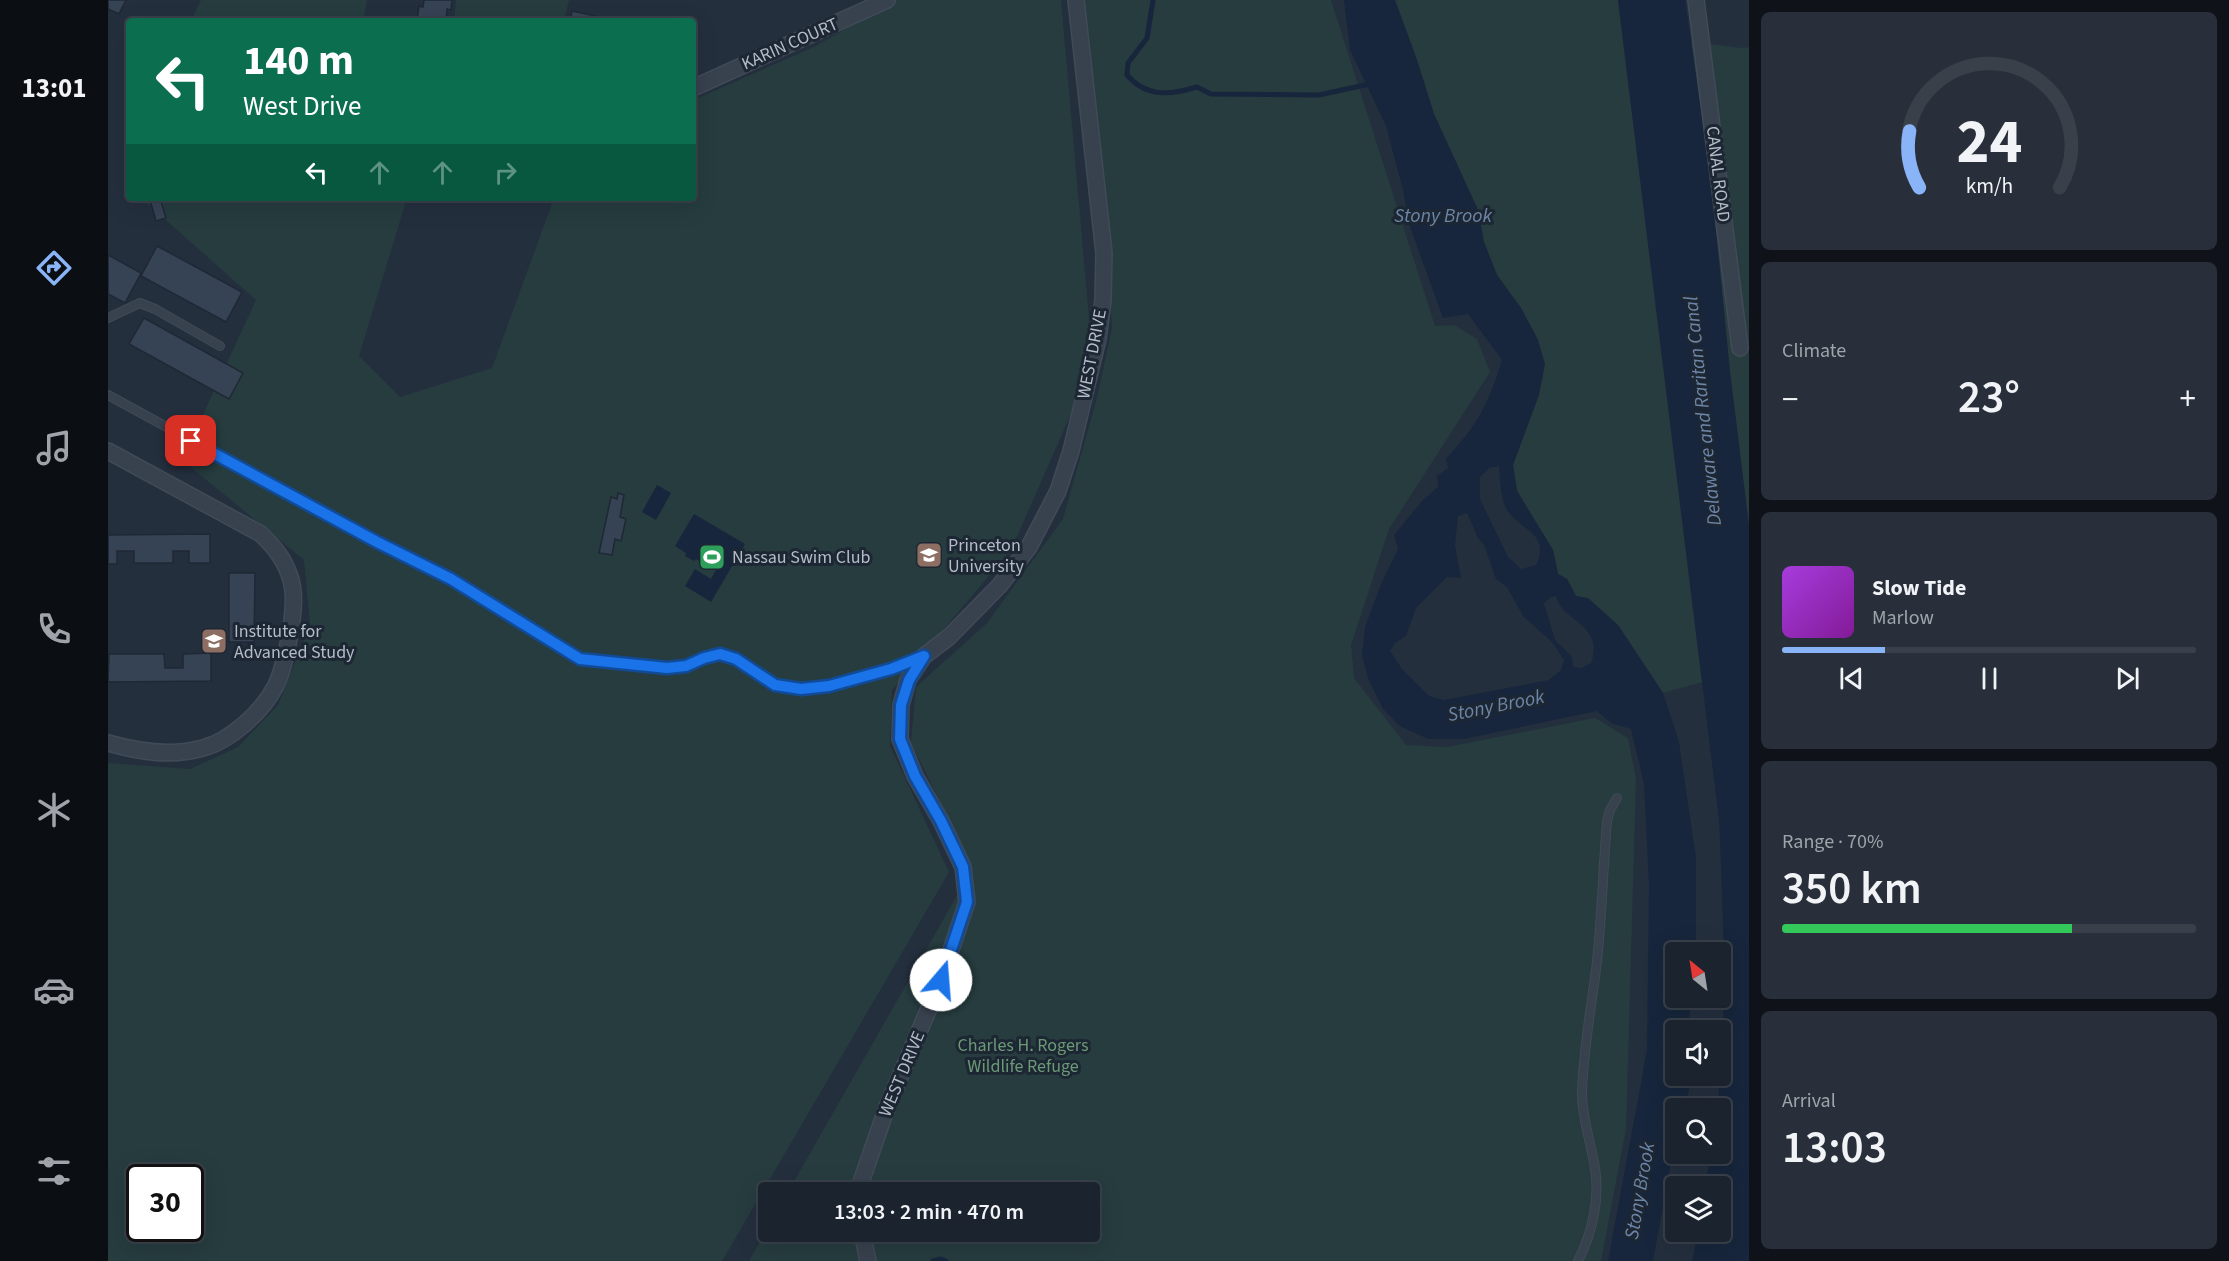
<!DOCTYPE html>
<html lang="en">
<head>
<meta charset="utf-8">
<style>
  body { margin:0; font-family:"Source Sans 3",sans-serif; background:#282f3a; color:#f1f3f6; height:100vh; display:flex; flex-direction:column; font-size:22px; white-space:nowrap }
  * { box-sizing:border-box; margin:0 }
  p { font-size:20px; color:#a0a4aa }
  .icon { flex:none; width:33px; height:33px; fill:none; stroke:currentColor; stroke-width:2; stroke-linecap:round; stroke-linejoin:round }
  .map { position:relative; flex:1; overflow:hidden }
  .side { display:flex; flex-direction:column; gap:12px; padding:12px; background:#0f1319; width:480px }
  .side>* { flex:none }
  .top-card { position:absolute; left:18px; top:18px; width:570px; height:183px; border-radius:6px; box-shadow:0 6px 24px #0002,0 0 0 2px #39404a; background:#0b6e4f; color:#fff; overflow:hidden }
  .needle { width:39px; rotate:330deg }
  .buttons { position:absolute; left:1557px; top:942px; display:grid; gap:12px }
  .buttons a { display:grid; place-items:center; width:66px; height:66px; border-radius:6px; background:#1b232e; box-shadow:0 6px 24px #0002,0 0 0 2px #39404a; font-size:30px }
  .speed { position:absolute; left:18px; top:1164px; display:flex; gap:12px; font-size:30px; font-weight:700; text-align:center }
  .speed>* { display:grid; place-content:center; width:78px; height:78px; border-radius:50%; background:#1b232e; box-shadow:0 6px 24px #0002,0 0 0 2px #39404a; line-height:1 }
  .speed .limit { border:3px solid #111; border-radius:9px; background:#fff; color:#111 }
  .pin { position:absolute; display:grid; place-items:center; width:51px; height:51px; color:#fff; margin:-26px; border-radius:12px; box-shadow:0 3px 9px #0006 }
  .me { position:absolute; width:66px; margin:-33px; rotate:18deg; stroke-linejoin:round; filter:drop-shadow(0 0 4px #0008) }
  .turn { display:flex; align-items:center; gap:21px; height:126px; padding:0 18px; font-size:27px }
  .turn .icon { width:78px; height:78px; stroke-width:2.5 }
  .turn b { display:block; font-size:42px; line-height:51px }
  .lanes { display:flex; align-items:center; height:57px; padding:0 18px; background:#0003; justify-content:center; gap:30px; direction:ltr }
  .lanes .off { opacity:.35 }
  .big { font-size:45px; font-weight:600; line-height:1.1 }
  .side .card { flex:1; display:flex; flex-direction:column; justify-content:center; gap:9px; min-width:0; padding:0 21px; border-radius:9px; background:#282f3a }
  .side .dial { align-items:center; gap:0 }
  .dial svg { height:156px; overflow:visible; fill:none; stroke:#39404a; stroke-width:7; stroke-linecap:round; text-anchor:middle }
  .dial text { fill:#f1f3f6; stroke:none }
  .song { display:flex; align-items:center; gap:18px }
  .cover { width:72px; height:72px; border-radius:9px; background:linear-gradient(135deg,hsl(280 70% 55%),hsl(290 70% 35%)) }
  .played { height:6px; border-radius:3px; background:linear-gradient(90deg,#8ab4f8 25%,#39404a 25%) }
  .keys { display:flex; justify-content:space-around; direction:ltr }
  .heat { display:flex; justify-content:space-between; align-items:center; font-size:33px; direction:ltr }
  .charge { height:9px; border-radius:4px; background:linear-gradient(90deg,#34c759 70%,#39404a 0) }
  .trip { position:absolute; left:650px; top:1182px; width:342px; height:60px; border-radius:6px; background:#1b232e; box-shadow:0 6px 24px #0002,0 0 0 2px #39404a; font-weight:600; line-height:60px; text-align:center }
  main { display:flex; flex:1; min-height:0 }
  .dock { display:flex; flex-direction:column; width:108px; justify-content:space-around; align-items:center; background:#0b0e12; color:#a0a4aa }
  .dock .icon { width:42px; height:42px }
  .dock .selected { color:#8ab4f8 }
  .dock b { font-size:27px; color:#f1f3f6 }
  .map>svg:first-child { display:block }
  .green { fill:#263c3f; fill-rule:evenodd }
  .water { fill:#17263c; fill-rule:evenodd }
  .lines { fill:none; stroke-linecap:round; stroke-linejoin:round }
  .stream { stroke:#17263c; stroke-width:5 }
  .building { fill:#364354; stroke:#1f2835; stroke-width:1.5 }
  .lane-casing { stroke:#414a57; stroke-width:10 }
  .street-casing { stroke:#414a57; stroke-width:18 }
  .lane { stroke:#38414e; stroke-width:8 }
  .street { stroke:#38414e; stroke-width:15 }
  .route-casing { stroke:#114b97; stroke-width:15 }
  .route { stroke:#1a73e8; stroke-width:10 }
  .labels { text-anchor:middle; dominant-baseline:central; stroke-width:6; stroke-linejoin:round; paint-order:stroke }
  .street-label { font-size:18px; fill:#b4bcc9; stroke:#1d2633 }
  .poi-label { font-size:18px; fill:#b4bcc9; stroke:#1d2633; text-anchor:start }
  .park-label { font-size:18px; fill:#6b9a76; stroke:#1d2633 }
  .water-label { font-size:20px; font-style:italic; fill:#6d86a8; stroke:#1d2633 }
</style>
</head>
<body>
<main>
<nav class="dock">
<b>13:01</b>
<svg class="icon selected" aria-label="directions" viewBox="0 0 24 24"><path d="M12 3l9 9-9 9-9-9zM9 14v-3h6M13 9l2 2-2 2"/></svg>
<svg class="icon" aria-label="music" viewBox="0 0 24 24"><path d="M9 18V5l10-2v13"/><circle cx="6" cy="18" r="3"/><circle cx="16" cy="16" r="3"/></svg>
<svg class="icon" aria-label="phone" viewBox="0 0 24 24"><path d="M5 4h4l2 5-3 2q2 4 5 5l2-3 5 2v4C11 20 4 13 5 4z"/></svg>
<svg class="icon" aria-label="climate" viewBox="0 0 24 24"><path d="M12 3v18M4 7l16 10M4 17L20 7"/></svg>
<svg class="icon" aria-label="car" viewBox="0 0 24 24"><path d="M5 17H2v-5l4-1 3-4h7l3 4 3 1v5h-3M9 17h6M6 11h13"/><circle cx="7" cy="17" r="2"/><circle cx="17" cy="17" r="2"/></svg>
<svg class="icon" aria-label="filters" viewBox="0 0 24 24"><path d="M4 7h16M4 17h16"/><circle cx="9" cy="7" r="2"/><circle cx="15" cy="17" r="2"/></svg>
</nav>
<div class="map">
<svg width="1641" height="1261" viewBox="0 0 1641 1261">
  <rect width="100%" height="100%" fill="#242f3e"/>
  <!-- green -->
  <g class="green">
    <path d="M 93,0 L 259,0 L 255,21 L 83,21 Z"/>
    <path d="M 348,0 L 461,0 L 456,21 L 346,21 Z"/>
    <path d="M 788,0 L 953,0 L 985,364 L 903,550 L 784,690 L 782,746 L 841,872 L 614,1261 L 0,1261 L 0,763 L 82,769 L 130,747 L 170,705 L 202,624 L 196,560 L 74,460 L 148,300 L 33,198 L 299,198 L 251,356 L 292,397 L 384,368 L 446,198 L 585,198 L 585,100 L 706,47 ZM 32,1178 L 82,1178 L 82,1228 L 32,1228 Z"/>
    <path d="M 976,0 L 1223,0 L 1327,326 L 1346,325 L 1369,339 L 1382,372 L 1281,529 L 1243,645 L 1246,678 L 1298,745 L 1339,747 L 1487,718 L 1520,738 L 1528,779 L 1518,1129 L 1493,1261 L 641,1261 L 660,1227 L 660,1232 L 981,1232 L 981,1192 L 680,1192 L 859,878 L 844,826 L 803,743 L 808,687 L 879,623 L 955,519 L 989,398 L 1004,328 L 992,152 Z"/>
    <path d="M 1287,0 L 1510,0 L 1594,682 L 1555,693 L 1510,625 L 1468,596 L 1459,579 L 1450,574 L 1445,550 L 1409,491 L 1405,465 L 1416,433 L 1430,340 L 1413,308 L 1389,275 L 1376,242 L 1370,210 L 1326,114 L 1309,60 Z"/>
    <path d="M 1583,42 L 1634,48 L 1641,47 L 1641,526 L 1622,372 L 1602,171 Z"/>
  </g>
  <!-- water -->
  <g class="water">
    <path d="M 1236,0 L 1287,0 L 1309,60 L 1326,114 L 1370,210 L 1376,242 L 1389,275 L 1413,308 L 1430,340 L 1437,364 L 1431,395 L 1405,465 L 1409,491 L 1445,550 L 1450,574 L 1459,579 L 1468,596 L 1480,598 L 1510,625 L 1555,693 L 1571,742 L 1588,858 L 1588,952 L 1568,952 L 1568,998 L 1584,998 L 1579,1030 L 1568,1030 L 1568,1076 L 1581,1076 L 1581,1090 L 1576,1108 L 1568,1108 L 1567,1143 L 1562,1167 L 1545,1261 L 1500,1261 L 1539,1050 L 1541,885 L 1536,784 L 1523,729 L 1503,723 L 1489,711 L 1356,739 L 1320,739 L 1292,726 L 1275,709 L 1261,681 L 1254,656 L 1257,627 L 1273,584 L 1290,549 L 1286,535 L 1315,500 L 1330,487 L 1329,476 L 1340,468 L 1338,459 C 1370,424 1380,405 1394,360 L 1360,314 L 1335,318 L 1301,224 L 1295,190 L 1278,126 L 1242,50 ZM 1391,466 C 1392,479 1392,496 1398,508 C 1409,530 1444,532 1428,565 L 1413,569 L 1400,557 L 1372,499 L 1372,477 L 1381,468 ZM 1359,513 L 1370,538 L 1376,545 L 1388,579 L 1399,587 L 1415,616 L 1444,642 L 1456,660 L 1453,670 L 1441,680 L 1336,700 L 1321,696 L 1294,669 L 1282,651 L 1287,643 L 1298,636 L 1308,608 L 1339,577 L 1353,578 L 1347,546 L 1350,516 ZM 1448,596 C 1453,622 1497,623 1483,663 L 1473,668 L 1465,667 L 1464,657 L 1447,640 L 1436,603 L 1443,597 Z"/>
    <path d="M 1510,0 L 1577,0 L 1602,171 L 1622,372 L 1641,526 L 1641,1261 L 1584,1261 L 1590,1232 L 1612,1232 L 1612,1186 L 1597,1186 L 1603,1154 L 1612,1154 L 1612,1108 L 1609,1108 C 1620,1013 1615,916 1611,820 Z"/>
    <path d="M 549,485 L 563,493 L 548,520 L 534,512 Z"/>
    <path d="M 586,514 L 637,544 L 603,602 L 577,586 L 587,569 L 603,579 L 608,570 L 588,559 L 586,561 L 577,556 L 578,553 L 567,546 Z"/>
  </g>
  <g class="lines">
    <!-- stream -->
    <g class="stream">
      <path d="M 1045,0 L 1039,38 L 1020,63 L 1019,75 C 1039,98 1063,95 1089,87 L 1103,94 L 1211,95 L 1266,83"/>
      <path d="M 825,1261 L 833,1259 L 838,1261"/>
    </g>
  </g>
  <!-- building -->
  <g class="building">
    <path d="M 0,0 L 18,0 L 11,14 L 0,9 Z"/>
    <path d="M 316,0 L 344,0 L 343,10 L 339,9 L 338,21 L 309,21 L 311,6 L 315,7 Z"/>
    <path d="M 464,11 L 492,17 L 491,21 L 462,21 Z"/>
    <path d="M 52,198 L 58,218 L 48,221 L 42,200 Z"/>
    <path d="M 49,246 L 134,292 L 118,322 L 33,276 Z"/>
    <path d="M 0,255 L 33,273 L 17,303 L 0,294 Z"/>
    <path d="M 36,318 L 135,373 L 121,399 L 21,344 Z"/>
    <path d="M 510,493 L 516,495 L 512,517 L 518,519 L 513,541 L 507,539 L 504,555 L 491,553 L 503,497 L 509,499 Z"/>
    <path d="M 102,534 L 102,563 L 81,563 L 81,551 L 65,551 L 65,563 L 26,563 L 26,551 L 9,551 L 9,564 L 0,564 L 0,535 Z"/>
    <path d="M 121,573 L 147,573 L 146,642 L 121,642 Z"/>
    <path d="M 103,653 L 103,681 L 0,682 L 1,654 L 56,654 L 57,668 L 75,668 L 75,654 Z"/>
  </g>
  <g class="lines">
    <defs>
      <g id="lane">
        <path d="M 0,318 L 32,303 L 47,309 L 112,346"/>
        <path d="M 0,395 L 269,542 L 343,579 L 472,659 L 559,668 L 578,666 L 596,658 L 612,654 L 628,659 L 667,685 L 693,689 L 721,686 L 783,669 L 813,657"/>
        <path d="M 1470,1261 C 1484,1234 1492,1199 1487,1168 C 1483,1143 1474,1119 1474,1093 C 1475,1049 1484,1005 1489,961 C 1494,915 1495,868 1499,821 L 1502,810 L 1509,798"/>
      </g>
      <g id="street">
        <path d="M 1588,0 L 1632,348"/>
        <path d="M 585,88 L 779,0"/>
        <path d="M 0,451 L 153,534 C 165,546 175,557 181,574 C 188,591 185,612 183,629 C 179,648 176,670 167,687 C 154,712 122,741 95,748 C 63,757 31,752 0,743"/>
        <path d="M 752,1192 L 752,1185 L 779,1107 L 833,980 L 859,902 L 855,867 L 833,821 L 807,776 L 792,739 L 793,705 L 800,680 L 816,656 L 841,637 L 892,585 L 921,547 L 950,491 L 963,451 L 990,339 L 995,300 L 996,253 L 968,0"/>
        <path d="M 754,1232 L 760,1261"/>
      </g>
    </defs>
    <!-- lane casing -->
    <use href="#lane" class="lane-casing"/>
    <!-- street casing -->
    <use href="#street" class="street-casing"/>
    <!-- lane -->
    <use href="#lane" class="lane"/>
    <!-- street -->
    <use href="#street" class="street"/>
  </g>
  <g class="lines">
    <defs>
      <path id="route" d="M 83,441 L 269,542 L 343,579 L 472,659 L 559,668 L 578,666 L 596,658 L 612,654 L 628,659 L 667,685 L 693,689 L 721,686 L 783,669 L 816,656 L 801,680 L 793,705 L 792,739 L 807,776 L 833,821 L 855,867 L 859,902 L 833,980"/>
    </defs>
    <!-- route casing -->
    <use href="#route" class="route-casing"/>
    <!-- route -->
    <use href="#route" class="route"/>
  </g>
  <!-- icons -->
  <defs>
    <symbol id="university-square" viewBox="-11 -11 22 22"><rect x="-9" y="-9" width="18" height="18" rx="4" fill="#8d6e63" stroke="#1d2633"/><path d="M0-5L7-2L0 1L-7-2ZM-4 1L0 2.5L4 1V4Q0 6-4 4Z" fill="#fff"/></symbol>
    <symbol id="stadium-square" viewBox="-11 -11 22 22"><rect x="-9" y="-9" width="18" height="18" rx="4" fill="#2e9e5b" stroke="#1d2633"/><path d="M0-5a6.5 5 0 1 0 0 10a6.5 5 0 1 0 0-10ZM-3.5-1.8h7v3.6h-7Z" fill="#fff"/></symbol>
  </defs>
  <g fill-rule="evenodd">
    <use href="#university-square" x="806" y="540" width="30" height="30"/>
    <use href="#stadium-square" x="589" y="542" width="30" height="30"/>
    <use href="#university-square" x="91" y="626" width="30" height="30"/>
  </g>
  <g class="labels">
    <!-- street labels -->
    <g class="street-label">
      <text transform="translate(682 44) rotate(-24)">KARIN COURT</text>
      <text transform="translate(1610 174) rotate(83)">CANAL ROAD</text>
      <text transform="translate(984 354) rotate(-79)">WEST DRIVE</text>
      <text transform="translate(794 1074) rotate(-67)">WEST DRIVE</text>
    </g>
    <!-- poi labels -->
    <g class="poi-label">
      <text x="840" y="545">Princeton<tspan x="840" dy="21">University</tspan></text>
      <text x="624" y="557">Nassau Swim Club</text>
      <text x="126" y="631">Institute for<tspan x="126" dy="21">Advanced Study</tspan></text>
    </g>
    <!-- park labels -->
    <g class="park-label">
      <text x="915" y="1045">Charles H. Rogers<tspan x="915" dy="21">Wildlife Refuge</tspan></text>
    </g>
    <!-- water labels -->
    <g class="water-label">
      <text x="1335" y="216">Stony Brook</text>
      <text transform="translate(1595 411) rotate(-96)">Delaware and Raritan Canal</text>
      <text transform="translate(1388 706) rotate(-11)">Stony Brook</text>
      <text transform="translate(1532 1191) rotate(-80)">Stony Brook</text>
    </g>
  </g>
</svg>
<div class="buttons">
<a><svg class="needle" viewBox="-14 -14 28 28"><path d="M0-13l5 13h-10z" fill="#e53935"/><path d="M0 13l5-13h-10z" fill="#a0a4aa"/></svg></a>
<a><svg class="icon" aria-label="sound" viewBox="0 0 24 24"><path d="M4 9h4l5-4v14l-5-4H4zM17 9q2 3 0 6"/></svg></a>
<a><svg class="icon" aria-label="search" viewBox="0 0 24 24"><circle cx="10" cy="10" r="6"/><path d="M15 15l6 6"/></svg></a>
<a><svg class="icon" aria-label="layers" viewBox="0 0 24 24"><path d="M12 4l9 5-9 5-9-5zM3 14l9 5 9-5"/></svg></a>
</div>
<div class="speed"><div class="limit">30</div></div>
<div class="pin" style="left:83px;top:441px;background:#d93025"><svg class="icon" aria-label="arrive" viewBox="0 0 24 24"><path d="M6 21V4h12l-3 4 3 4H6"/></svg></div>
<svg class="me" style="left:833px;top:980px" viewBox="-20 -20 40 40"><circle r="19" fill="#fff"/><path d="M0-13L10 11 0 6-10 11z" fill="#1a73e8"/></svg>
<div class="trip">13:03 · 2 min · 470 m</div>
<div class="top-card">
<div class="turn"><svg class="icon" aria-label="left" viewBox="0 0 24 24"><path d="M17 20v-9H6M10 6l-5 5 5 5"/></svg><div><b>140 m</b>West Drive</div></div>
<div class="lanes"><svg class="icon" aria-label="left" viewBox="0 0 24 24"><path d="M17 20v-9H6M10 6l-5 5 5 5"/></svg><svg class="icon off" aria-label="ahead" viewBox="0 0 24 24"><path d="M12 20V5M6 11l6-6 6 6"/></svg><svg class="icon off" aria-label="ahead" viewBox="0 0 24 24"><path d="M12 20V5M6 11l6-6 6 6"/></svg><svg class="icon off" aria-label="right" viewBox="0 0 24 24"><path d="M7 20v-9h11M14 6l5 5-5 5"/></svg></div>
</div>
</div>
<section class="side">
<div class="card dial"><svg viewBox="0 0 100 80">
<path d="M14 69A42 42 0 1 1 86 69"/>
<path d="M14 69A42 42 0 0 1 9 40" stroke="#8ab4f8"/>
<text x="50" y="56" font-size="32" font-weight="700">24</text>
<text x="50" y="72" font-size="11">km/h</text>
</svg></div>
<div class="card"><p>Climate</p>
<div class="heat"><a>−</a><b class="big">23°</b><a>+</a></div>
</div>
<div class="card">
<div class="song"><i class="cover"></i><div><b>Slow Tide</b><p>Marlow</p></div></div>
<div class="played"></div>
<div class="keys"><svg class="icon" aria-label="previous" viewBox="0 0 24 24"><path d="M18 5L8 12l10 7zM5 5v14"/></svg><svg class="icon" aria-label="pause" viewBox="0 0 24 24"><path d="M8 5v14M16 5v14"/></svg><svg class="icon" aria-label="next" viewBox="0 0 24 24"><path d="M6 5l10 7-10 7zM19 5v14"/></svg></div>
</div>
<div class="card"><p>Range · 70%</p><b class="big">350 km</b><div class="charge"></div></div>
<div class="card"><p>Arrival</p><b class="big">13:03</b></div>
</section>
</main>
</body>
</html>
